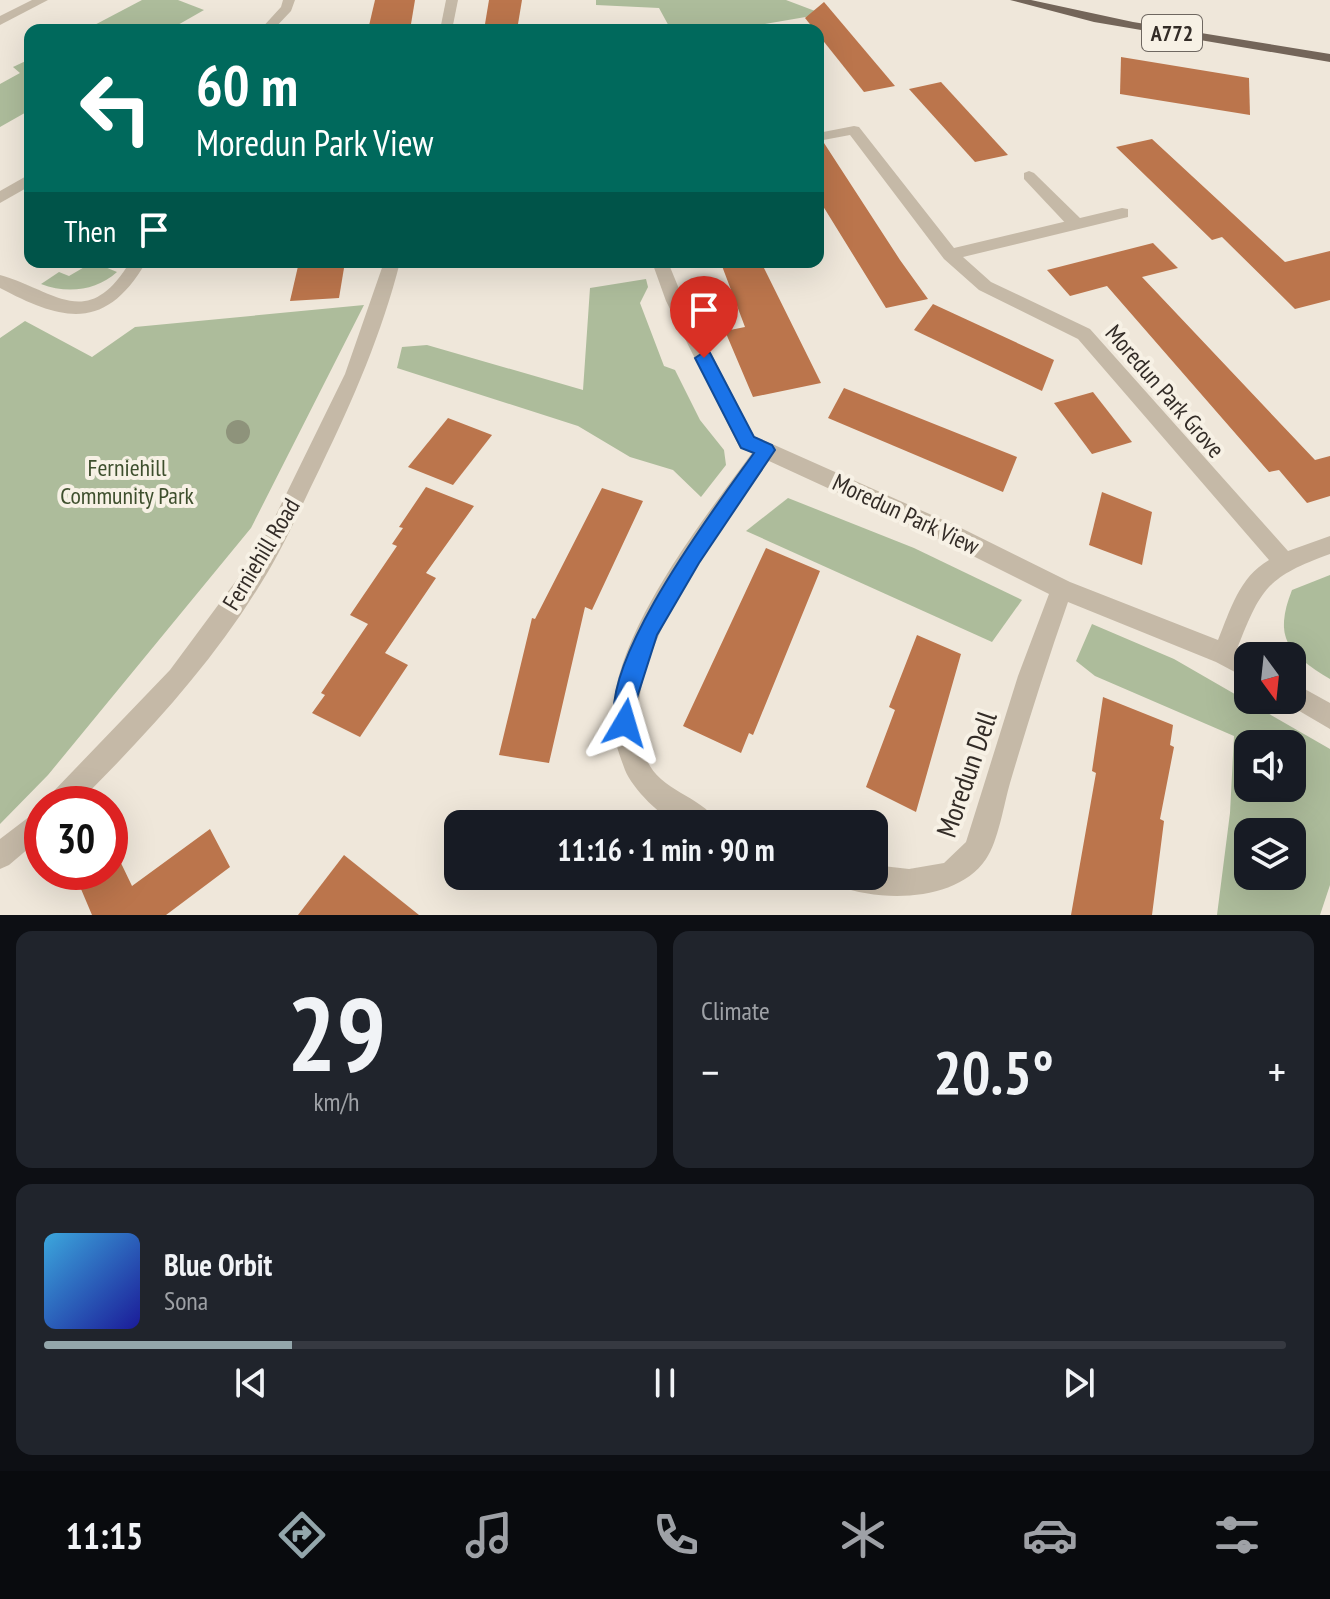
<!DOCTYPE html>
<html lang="en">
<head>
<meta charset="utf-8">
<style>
  body { margin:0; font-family:"PT Sans Narrow",sans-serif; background:#20242c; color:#f1f3f6; height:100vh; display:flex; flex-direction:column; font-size:30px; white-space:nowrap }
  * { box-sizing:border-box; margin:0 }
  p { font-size:26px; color:#9ea1a6 }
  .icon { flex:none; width:44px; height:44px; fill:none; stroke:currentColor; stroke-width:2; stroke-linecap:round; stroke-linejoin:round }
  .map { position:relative; height:915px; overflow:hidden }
  .sheet { display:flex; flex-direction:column; gap:16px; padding:16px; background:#0d0f14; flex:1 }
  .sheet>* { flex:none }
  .hud { position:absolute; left:24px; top:24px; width:800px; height:244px; border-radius:16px; box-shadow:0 8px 32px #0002; background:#00695c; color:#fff; overflow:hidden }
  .needle { width:52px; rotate:165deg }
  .fabs { position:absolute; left:1234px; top:642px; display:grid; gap:16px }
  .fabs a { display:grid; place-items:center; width:72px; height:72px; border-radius:16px; background:#171b24; box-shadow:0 8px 32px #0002; font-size:40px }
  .speed { position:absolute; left:24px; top:786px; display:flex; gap:16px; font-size:40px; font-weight:700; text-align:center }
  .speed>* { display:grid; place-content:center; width:104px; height:104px; border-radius:50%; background:#171b24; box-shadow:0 8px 32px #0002; line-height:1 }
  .speed .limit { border:12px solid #d22; background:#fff; color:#111 }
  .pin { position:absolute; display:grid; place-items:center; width:68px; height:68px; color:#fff; margin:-82px -34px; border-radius:50% 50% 50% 0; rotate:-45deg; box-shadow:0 0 8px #0007 }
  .pin .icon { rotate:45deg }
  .me { position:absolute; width:88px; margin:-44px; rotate:7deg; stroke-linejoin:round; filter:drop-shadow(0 0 6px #0008) }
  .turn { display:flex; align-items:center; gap:28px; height:168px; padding:0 40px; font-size:36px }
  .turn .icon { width:104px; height:104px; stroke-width:2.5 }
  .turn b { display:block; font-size:56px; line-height:68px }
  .then { display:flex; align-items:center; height:76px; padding:0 40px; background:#0003; gap:16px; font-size:30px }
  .big { font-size:60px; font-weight:700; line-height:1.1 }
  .sheet .widget { flex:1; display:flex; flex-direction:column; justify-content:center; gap:12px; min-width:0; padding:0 28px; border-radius:16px; background:#20242c }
  .sheet .dial { align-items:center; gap:0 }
  .dial b { font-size:104px; line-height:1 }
  .song { display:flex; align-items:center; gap:24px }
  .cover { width:96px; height:96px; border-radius:12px; background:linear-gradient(135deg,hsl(200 70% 55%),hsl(240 70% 35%)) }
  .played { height:8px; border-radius:4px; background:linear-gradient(90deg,#93a6ab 20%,#363941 20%) }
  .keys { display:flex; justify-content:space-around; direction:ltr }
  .heat { display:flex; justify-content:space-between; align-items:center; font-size:44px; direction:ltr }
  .sheet .tiles { flex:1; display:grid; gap:16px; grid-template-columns:1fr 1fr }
  .widget:last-child { grid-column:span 2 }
  .trip { position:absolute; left:444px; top:810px; width:444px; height:80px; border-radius:16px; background:#171b24; box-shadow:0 8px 32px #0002; font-weight:700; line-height:80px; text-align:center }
  .tabs { display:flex; height:128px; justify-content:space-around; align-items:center; background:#090b0e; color:#9ea1a6 }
  .tabs .icon { width:56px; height:56px }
  .tabs .active { color:#93a6ab }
  .tabs b { font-size:36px; color:#f1f3f6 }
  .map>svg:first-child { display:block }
  .green { fill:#adbc9b; fill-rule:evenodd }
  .building { fill:#bb754c }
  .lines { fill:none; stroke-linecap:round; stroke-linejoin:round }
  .service { fill:#c5b9a7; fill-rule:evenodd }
  .minor { fill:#c5b9a7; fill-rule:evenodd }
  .tertiary { fill:#c5b9a7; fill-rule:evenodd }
  .primary { fill:#736559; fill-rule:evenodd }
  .tree { fill:#8e937b }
  .route { fill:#1a73e8; stroke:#114b97; stroke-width:2 }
  .labels { text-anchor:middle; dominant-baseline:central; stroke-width:8; stroke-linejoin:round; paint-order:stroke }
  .shield { fill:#f7f1e5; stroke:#6e6760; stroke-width:2 }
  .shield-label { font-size:22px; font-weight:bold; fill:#332c27 }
  .street-label { font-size:24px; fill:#332c27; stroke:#f7f1e5 }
  .park-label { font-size:24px; fill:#3e4f2d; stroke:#f7f1e5 }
  .near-street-label { font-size:28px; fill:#332c27; stroke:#f7f1e5 }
</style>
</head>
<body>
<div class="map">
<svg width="1330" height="915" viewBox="0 0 1330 915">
  <rect width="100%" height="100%" fill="#efe7da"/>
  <!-- green -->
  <g class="green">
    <path d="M 142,0 L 178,0 L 204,10 L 169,30 L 85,30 Z"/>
    <path d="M 596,0 L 786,0 L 823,14 L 729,30 L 671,30 L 659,8 L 596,5 Z"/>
    <path d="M 30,59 L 30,110 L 0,127 L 0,84 L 20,73 L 13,67 Z"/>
    <path d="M 93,262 L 117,272 C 96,291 67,294 41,284 L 59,272 L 69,276 Z"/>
    <path d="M 646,279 L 648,287 L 640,303 L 664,366 L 675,370 L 700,420 L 724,450 L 726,465 L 701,497 L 673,470 L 630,457 L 578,426 L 397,368 L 402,347 L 427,345 L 583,390 L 590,288 Z"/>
    <path d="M 364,305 L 251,528 L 48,775 L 0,824 L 0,338 L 25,321 L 92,357 L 135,327 Z"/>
    <path d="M 788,498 L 914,548 L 1022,600 L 992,642 L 746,531 Z"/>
    <path d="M 1330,575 L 1330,679 C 1288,654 1273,638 1292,590 Z"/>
    <path d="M 1092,624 L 1174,659 L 1330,749 L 1330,885 L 1320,915 L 1217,915 L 1230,813 L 1234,736 L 1095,676 L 1076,661 ZM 1248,744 L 1292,744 L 1292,788 L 1248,788 ZM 1248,832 L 1292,832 L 1292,876 L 1248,876 Z"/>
  </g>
  <!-- building -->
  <g class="building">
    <path d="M 375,0 L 415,0 L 410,30 L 368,30 Z"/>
    <path d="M 489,0 L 522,0 L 517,30 L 484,30 Z"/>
    <path d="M 824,2 L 895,86 L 864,92 L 805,18 Z"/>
    <path d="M 1121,57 L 1249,78 L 1250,115 L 1120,94 Z"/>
    <path d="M 941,82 L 1008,155 L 975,162 L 909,89 Z"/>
    <path d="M 1152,139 L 1285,262 L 1330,251 L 1330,300 L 1295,309 L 1222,237 L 1212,240 L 1116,147 Z"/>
    <path d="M 824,143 L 900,260 L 928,299 L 886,308 L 818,198 L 818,144 Z"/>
    <path d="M 1153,243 L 1178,268 L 1142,277 L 1315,460 L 1330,456 L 1330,496 L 1307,503 L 1279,470 L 1269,472 L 1107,286 L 1070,296 L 1047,270 Z"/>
    <path d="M 299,262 L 345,262 L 339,298 L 290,301 Z"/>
    <path d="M 761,262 L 821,383 L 753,397 L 725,331 L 745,327 L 722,266 Z"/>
    <path d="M 933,304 L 1054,360 L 1042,391 L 914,330 Z"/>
    <path d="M 844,388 L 1017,457 L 1003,492 L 828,418 Z"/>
    <path d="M 1093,392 L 1132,442 L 1092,454 L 1054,403 Z"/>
    <path d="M 448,418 L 492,435 L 453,485 L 408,467 Z"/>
    <path d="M 426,487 L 474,506 L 426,573 L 436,578 L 385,653 L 408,665 L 360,737 L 312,713 L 325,695 L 321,693 L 368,624 L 350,615 L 397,546 L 392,544 L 403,528 L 399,527 Z"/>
    <path d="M 602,488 L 643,501 L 592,610 L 585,607 L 549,763 L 499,755 L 532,618 L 535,619 Z"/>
    <path d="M 1102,492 L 1152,512 L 1142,565 L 1089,545 Z"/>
    <path d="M 766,548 L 820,571 L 753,735 L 749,733 L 741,753 L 683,726 Z"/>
    <path d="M 917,635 L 961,654 L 916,812 L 866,787 L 895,710 L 889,707 Z"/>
    <path d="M 1103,697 L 1173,725 L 1170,745 L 1174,747 L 1160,819 L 1164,821 L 1152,915 L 1071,915 L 1096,773 L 1092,771 Z"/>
    <path d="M 210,829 L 230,867 L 166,915 L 92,915 L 81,889 L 110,872 L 120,861 L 132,886 Z"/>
    <path d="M 344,855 L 419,915 L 298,915 Z"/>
  </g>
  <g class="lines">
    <!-- service -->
    <path class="service" d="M 1029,171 L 1034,173 L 1082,220 L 1082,228 L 1070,228 L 1024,179 L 1024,173 Z"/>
    <!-- minor -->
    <g class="minor">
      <path d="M 32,0 L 48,0 L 0,25 L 0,16 Z"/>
      <path d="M 283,0 L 295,0 L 291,11 L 273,30 L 260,30 L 281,7 Z"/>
      <path d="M 854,126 L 859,127 L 954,248 L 1122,208 L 1128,209 L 1128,217 L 963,257 L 991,282 L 1090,329 L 1288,551 L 1330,536 L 1330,554 C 1267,577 1261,588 1237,649 L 1249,656 L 1248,679 L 1216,662 L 1068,602 C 1047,662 1028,722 1010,783 C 1004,804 998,842 986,859 C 958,901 883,903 839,886 L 836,876 L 874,876 L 874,865 L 909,869 L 944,863 L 966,842 L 1018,676 L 1049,594 L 945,542 L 769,461 C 721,529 600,680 650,766 C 665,792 708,800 718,824 C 707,824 692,827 681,824 C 662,819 632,788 625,770 C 621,759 616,746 614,735 C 600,648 704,519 752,453 L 740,448 L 666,301 L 652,262 L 668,262 L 684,301 L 754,436 L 961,528 L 1070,582 L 1218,640 C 1230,611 1239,577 1269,560 L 1078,339 L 979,290 L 944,259 L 850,135 L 818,141 L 818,133 Z"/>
      <path d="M 30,174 L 30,186 L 0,203 L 0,191 Z"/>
      <path d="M 130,262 L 146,262 C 106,331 64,322 0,288 L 0,275 C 56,291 87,332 130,262 Z"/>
      <path d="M 1292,682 L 1330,703 L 1330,729 L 1284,702 L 1292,700 Z"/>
    </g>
    <!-- tertiary -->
    <g class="tertiary">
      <path d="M 446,0 L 458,0 L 452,30 L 440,30 Z"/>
      <path d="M 384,262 L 400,262 C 382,333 353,400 321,466 C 302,504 286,543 263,580 C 213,663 146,735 77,804 L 46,804 L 50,795 L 170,670 L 247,566 L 269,529 L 345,374 Z"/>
      <path d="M 42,807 L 42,837 L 9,865 L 0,869 L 0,839 Z"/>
    </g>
    <!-- primary -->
    <path class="primary" d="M 1010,0 L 1031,0 L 1133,22 L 1330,54 L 1330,62 L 1094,22 Z"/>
  </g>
  <!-- trees -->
  <circle class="tree" cx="238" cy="432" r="12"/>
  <!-- route -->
  <path class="route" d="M 704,352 L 710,353 L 754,437 L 772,445 L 775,450 L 699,563 L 657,635 L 635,704 L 633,731 L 625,734 L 617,731 C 592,669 717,505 754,453 L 741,448 L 695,358 Z"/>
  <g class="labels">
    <!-- shield labels -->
    <rect class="shield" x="1142" y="15" width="60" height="36" rx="6"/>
    <g class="shield-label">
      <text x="1172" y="33">A772</text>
    </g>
    <!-- street labels -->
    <g class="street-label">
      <text transform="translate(1165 391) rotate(49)">Moredun Park Grove</text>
      <text transform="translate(906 514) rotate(25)">Moredun Park View</text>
      <text transform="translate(261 554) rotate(-59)">Ferniehill Road</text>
    </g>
    <!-- park labels -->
    <g class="park-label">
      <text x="127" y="467">Ferniehill<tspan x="127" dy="28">Community Park</tspan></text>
    </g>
    <!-- near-street labels -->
    <g class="near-street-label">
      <text transform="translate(966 774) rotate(-71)">Moredun Dell</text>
    </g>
  </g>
</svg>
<div class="fabs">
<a><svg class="needle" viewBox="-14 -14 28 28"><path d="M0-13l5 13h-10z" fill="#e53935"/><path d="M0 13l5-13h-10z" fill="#9ea1a6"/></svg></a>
<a><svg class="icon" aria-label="sound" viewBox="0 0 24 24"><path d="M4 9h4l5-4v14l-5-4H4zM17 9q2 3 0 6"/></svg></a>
<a><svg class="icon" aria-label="layers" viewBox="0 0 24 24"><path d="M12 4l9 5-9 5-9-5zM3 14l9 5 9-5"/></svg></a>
</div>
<div class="speed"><div class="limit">30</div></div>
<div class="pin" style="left:704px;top:358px;background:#d93025"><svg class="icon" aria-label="arrive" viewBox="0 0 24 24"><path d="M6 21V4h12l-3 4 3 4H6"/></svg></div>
<svg class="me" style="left:625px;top:723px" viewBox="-20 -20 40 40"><path d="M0-17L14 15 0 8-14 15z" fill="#1a73e8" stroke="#fff" stroke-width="4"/></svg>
<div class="trip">11:16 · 1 min · 90 m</div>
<div class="hud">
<div class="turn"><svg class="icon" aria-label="left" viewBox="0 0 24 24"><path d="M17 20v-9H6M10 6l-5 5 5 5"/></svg><div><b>60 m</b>Moredun Park View</div></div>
<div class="then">Then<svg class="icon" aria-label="arrive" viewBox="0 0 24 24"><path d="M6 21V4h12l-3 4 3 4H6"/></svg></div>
</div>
</div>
<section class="sheet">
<div class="tiles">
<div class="widget dial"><b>29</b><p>km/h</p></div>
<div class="widget"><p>Climate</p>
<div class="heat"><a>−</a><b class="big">20.5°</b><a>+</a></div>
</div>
<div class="widget">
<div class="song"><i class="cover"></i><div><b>Blue Orbit</b><p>Sona</p></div></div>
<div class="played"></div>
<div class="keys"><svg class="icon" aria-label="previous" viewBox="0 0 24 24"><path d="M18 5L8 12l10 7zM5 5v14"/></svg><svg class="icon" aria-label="pause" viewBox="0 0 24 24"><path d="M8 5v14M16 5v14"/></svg><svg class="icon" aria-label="next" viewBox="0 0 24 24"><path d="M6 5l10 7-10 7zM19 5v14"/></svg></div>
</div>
</div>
</section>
<nav class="tabs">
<b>11:15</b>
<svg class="icon active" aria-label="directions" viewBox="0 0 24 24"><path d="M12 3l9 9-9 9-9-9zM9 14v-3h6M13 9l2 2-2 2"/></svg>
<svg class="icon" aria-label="music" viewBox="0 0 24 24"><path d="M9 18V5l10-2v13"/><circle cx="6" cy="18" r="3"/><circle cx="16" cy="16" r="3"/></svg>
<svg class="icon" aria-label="phone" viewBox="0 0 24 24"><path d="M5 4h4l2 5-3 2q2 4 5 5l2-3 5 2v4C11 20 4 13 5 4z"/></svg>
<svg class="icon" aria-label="climate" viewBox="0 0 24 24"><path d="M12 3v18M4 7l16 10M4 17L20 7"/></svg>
<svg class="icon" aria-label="car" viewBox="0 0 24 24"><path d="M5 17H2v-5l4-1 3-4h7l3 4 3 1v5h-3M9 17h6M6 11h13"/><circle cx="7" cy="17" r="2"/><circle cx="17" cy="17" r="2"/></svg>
<svg class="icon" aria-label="filters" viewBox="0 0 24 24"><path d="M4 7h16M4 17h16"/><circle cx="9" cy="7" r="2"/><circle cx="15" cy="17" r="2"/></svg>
</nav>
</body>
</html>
